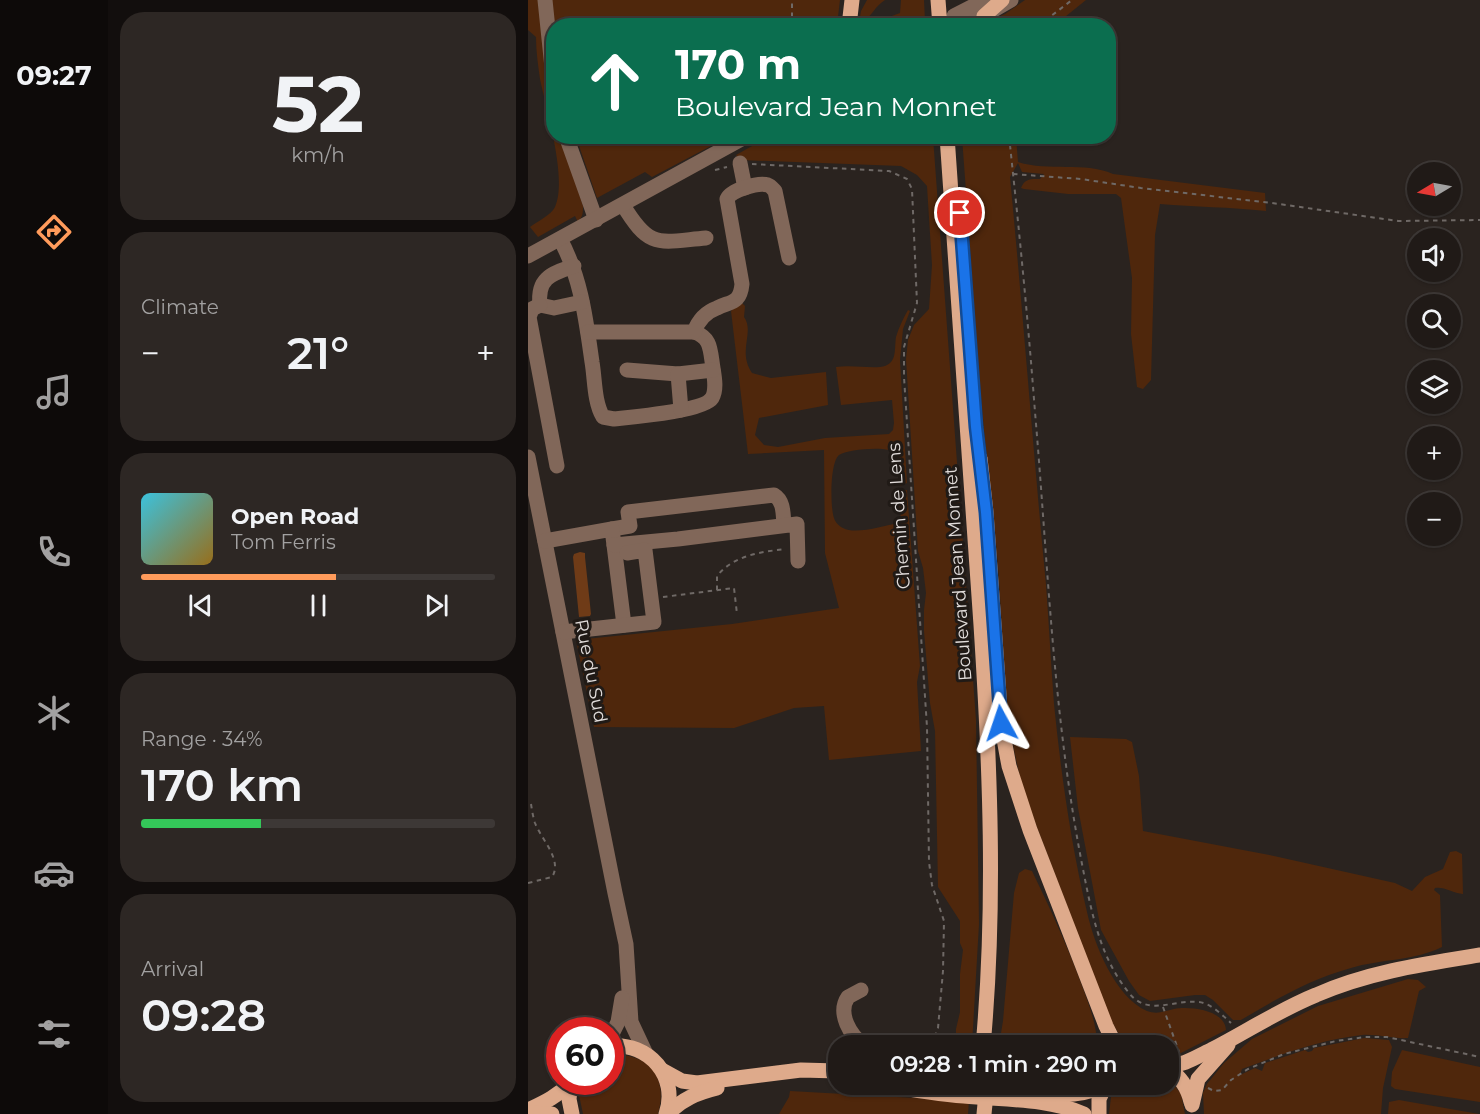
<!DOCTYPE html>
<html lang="en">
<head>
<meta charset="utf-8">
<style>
  body { margin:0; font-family:Montserrat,sans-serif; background:#2d2724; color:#f1f3f6; height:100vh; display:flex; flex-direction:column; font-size:22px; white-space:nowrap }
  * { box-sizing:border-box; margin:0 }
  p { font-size:20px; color:#a2a1a1 }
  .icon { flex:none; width:33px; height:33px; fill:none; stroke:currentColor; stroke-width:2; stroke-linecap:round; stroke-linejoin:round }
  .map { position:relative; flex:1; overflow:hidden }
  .details { display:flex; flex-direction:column; gap:12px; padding:12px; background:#120e0d; width:420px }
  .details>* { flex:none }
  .hud { position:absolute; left:18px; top:18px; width:570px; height:126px; border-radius:24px; box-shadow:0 2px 4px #0004,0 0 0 2px #3d3836; background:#0b6e4f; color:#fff; overflow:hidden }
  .needle { width:39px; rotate:260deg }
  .controls { position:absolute; left:879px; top:162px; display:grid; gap:12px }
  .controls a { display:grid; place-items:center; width:54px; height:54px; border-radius:50%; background:#201a17; box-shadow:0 2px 4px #0004,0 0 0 2px #3d3836; font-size:30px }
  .speed { position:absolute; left:18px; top:1017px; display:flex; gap:12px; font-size:30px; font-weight:700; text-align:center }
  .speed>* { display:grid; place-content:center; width:78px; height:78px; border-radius:50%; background:#201a17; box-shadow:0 2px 4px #0004,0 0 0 2px #3d3836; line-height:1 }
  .speed .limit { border:9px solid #d22; background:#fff; color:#111 }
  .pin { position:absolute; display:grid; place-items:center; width:51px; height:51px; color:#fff; margin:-26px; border:3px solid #fff; border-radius:50%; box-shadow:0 2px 6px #0007 }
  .me { position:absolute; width:66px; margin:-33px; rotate:355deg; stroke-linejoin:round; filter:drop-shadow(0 0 4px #0008) }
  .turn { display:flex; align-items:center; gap:21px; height:126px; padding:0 30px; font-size:27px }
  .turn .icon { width:78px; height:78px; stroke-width:2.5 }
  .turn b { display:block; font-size:42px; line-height:51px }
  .big { font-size:45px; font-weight:600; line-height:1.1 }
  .details .widget { flex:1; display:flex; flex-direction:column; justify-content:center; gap:9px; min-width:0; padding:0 21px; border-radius:24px; background:#2d2724 }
  .details .dial { align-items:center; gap:0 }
  .dial b { font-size:78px; line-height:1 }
  .song { display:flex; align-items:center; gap:18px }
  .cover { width:72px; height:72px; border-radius:9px; background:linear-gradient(135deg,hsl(190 70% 55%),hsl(40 70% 35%)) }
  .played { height:6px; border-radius:3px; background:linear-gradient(90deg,#ff9b5b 55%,#3d3836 55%) }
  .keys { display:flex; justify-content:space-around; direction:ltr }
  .heat { display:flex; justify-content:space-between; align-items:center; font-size:33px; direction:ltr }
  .charge { height:9px; border-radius:4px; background:linear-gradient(90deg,#34c759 34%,#3d3836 0) }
  .trip { position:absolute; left:300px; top:1035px; width:351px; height:60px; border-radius:24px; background:#201a17; box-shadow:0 2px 4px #0004,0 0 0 2px #3d3836; font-weight:600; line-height:60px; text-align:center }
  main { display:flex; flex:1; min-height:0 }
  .tab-bar { display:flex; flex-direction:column; width:108px; justify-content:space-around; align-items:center; background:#0d0a09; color:#a2a1a1 }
  .tab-bar .icon { width:42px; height:42px }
  .tab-bar .on { color:#ff9b5b }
  .tab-bar b { font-size:27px; color:#f1f3f6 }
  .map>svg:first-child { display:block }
  .green { fill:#4f270c }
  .water { fill:#6f3b17 }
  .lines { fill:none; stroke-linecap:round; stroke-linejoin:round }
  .path { stroke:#6f6966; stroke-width:2; stroke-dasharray:4.5 4.5; stroke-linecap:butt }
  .minor { stroke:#816759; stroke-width:15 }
  .major { stroke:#deaa8b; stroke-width:15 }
  .major-bridge { stroke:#deaa8b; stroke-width:15 }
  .route-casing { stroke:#114b97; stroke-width:15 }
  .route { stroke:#1a73e8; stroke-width:10 }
  .labels { text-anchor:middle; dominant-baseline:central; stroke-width:6; stroke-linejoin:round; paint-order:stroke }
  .street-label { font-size:18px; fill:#e2dddb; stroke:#201a16 }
</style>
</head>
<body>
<main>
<nav class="tab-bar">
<b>09:27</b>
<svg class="icon on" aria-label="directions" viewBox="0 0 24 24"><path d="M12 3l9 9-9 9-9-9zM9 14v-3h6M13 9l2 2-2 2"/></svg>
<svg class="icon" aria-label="music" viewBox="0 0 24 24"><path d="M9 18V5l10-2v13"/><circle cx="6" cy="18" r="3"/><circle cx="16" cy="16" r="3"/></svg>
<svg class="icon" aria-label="phone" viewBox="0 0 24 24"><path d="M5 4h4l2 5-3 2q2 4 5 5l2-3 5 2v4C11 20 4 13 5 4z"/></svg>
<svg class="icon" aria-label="climate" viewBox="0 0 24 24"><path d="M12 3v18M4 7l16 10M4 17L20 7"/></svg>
<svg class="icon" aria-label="car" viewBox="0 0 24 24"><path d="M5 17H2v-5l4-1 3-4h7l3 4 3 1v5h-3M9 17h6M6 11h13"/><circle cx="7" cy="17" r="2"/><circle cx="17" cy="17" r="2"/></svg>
<svg class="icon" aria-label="filters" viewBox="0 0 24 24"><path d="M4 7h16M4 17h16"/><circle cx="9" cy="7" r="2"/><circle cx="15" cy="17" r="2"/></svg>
</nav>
<section class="details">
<div class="widget dial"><b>52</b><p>km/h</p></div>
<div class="widget"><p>Climate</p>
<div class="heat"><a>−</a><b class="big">21°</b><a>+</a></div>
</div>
<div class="widget">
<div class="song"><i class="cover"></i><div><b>Open Road</b><p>Tom Ferris</p></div></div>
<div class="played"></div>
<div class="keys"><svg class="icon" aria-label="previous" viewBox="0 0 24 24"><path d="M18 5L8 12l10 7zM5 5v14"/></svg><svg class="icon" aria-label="pause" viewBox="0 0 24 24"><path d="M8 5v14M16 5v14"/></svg><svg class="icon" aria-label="next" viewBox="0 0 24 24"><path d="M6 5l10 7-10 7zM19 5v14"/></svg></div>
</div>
<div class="widget"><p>Range · 34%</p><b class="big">170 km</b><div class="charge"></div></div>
<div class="widget"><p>Arrival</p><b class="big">09:28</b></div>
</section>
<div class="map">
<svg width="952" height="1114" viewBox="0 0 952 1114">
  <rect width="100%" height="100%" fill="#2a231f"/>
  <!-- green -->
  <g class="green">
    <path d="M 0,0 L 12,0 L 20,78 L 25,108 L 26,136 L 33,137 L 55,206 C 55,213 55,216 50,222 L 47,216 L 10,237 L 2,227 C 10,221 23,215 27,207 C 40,181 18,108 12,79 C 10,65 8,51 8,37 L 0,30 Z"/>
    <path d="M 21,0 L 312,0 L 309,25 L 26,26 Z"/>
    <path d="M 339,0 L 357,0 C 347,6 344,16 334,23 L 331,22 L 333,11 Z"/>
    <path d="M 373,0 L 396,0 L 397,21 C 388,29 352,26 338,25 L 348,16 L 350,21 L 372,13 Z"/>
    <path d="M 497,0 L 558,0 L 527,25 L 449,26 L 477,14 Z"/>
    <path d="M 48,137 L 48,136 L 200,137 L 124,177 L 117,172 L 69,198 Z"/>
    <path d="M 240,137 L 405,137 L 448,720 L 451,924 L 444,1045 L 425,1045 L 428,1039 L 428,1029 L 432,1012 L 432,974 L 435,950 L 432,943 L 432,921 L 410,887 L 407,731 L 402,703 L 396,631 L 396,610 L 398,593 L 395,568 L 390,551 L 378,359 L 380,340 L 386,325 L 401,309 L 404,265 L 399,186 L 389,175 L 373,166 L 212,160 L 208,155 Z"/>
    <path d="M 434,137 L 488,137 L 490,162 C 521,172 556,161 585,174 L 737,193 L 738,211 C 702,207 667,207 632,204 L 627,235 L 623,380 L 615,389 L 609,387 L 603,334 L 604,278 L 593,198 L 588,194 L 540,194 L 496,189 L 493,188 C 497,178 503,179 512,179 L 516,174 L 494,172 L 490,163 L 482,177 C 495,313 505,449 518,585 C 521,625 523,665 526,704 C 533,774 543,844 559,912 C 566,944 587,997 619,1011 C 630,1015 636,1011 646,1009 C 662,1006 697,1010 698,1030 L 649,1055 L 641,1056 L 640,1046 L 598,1045 L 583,1021 L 497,796 C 474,717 476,634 469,553 C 465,504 458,457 454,408 C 446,318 441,227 434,137 Z"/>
    <path d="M 213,302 L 217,306 L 216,317 C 227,332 209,351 224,373 L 243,378 L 298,372 L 300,405 L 231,418 L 227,435 L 236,445 L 250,447 L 297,438 L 361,434 L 365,430 L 366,423 L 364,400 L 313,405 L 308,367 C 323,365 338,368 352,367 C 370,365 366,350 368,337 C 371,327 375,319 380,310 L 382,311 L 375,329 L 372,360 L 379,483 L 372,486 C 372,477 374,462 369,454 C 363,445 320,449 311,455 C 302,462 302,507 306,518 C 307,522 311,526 315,528 C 327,535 356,526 370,523 L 373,518 L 371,503 L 372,491 L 379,490 L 392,666 L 389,682 L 393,751 L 301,760 L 296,706 L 266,708 L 206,728 L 66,727 L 48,640 L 204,624 L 311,608 L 297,553 L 296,450 L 220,454 L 203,311 Z"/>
    <path d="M 542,737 L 598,739 L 604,742 L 611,776 L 615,831 L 746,856 L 867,883 L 884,891 L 897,877 L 915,869 L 922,852 L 928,851 L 934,854 L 935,894 C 925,893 915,886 907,888 L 906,890 L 912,895 L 914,947 C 886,961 852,959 823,968 C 783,979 748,999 713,1020 L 705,1020 L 685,1000 L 677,995 L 667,995 L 622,1001 L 611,995 L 601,981 L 573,930 L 550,808 Z"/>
    <path d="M 497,869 L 504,871 C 522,908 539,945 553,983 C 560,1002 569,1024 569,1045 L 471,1045 L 475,1021 L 486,893 L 491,873 Z"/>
    <path d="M 880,979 L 890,980 L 898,987 L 891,991 L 880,1038 C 865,1039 850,1034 834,1035 C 791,1040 754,1054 714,1069 L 712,1075 L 727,1068 L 734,1071 L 737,1063 L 777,1050 L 780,1052 L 784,1051 L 786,1048 L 836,1038 L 861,1040 L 864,1047 L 855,1088 L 853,1114 L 676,1114 L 675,1093 L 679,1084 L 696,1063 L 724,1039 L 790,1006 Z"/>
    <path d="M 874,1050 L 952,1067 L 952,1102 L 867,1089 L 863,1086 L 864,1072 Z"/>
    <path d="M 94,1055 C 127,1058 139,1084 130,1114 L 55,1114 L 51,1095 L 53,1082 L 82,1082 L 83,1056 Z"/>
    <path d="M 641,1078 L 653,1094 L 657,1114 L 581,1114 L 583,1097 L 590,1085 L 640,1084 Z"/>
    <path d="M 262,1091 L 441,1101 L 440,1114 L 251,1114 L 261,1097 Z"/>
    <path d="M 871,1100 L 951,1114 L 860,1114 L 861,1102 Z"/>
  </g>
  <!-- water -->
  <path class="water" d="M 52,552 L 57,553 L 57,557 L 63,614 L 62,616 L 51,617 L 45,557 L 46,554 Z"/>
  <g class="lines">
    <!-- path -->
    <g class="path">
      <path d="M 264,26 L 264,0"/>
      <path d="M 510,26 L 544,0"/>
      <path d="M 481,136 C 491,228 500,320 507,412 C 520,563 525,715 554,864 C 563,910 571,956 601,993 C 620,1017 646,999 670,1002 C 683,1003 694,1015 703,1023"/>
      <path d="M 224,164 L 361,171 L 379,179 L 384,189 L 389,303 L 376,347 L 376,377 L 399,727 L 401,862 L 404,885 L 416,921 L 415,971 L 410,1028 C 407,1037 405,1043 396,1046"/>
      <path d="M 187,170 L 199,167"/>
      <path d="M 485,174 L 553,179 L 613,188 L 744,203 L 870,221 L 952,220"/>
      <path d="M 189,590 L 189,576 C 206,555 233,552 257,549"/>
      <path d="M 135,597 L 206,588 L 209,614"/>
      <path d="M 0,883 L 24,877 C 35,860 13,839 7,823 C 5,817 4,810 3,804"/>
      <path d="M 635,1007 L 651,1052"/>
      <path d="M 680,1088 L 686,1091 L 694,1090 L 703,1080 L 720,1069 L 756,1054 L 808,1041 L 837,1037 L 859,1037 L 952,1057"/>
    </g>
    <!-- minor -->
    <g class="minor">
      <path d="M 17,0 L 26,87"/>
      <path d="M 426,16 L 457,0"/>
      <path d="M 438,26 L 483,0"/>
      <path d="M 38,136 L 68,220"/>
      <path d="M 212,163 L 217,188"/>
      <path d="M 95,205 C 122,250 131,242 178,238"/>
      <path d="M 32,239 C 53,277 58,320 64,362 C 67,379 66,402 75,417 L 86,419 C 104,417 176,411 184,398 C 190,388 185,371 184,361 C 182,346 181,337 166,332"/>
      <path d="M 0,256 L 219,136"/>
      <path d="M 46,266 C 23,274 9,278 12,305 L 26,308 L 54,302"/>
      <path d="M 12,305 L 4,309 L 1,317 L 29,466"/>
      <path d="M 60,332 L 166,332 C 170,321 178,312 189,308 C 203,301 212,304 214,284 L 199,199 C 203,190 230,182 240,185 C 243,186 245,189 247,191 L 261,258"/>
      <path d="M 99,370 L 150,374"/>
      <path d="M 153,410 L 150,374 L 185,370"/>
      <path d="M 0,457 L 87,893 L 98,944 L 103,1022 L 118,1054"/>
      <path d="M 84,529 L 102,526 L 100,512 L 246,495 C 256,501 255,514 256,525"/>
      <path d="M 17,541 L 84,529 L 96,625"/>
      <path d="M 86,545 L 150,539 L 269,524 L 270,561"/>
      <path d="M 35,632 L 126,622 L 117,550 L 99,553"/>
      <path d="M 333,990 L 320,997 C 309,1013 322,1036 337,1046"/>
      <path d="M 82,1038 L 90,1022 L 94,998"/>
    </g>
    <!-- major -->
    <g class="major">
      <path d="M 410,0 L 412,26"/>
      <path d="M 456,16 L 474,0"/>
      <path d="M 321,26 L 324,0"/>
      <path d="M 419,136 C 429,299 443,462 453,625 C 462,765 468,905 455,1046"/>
      <path d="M 452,458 L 458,512 L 473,723 L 481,766 L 502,830 L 578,1026 L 588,1046"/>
      <path d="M 82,1046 C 121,1042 151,1077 138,1114"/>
      <path d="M 640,1066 C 657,1065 668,1057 683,1050 C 718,1032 751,1010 788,995 C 840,972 896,964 952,955"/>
      <path d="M 640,1069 C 653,1077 660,1088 663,1102"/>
      <path d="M 134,1070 L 154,1081 L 169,1083 L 273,1070 L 310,1071"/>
      <path d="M 43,1082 L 41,1099 L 44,1114"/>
      <path d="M 352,1084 C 380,1089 408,1094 436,1096 C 475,1100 520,1098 556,1114"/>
      <path d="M 501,1093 C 526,1094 554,1099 576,1084"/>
      <path d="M 664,1105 L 670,1079 L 700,1045"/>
      <path d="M 0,1110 C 17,1102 30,1096 43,1082"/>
      <path d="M 0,1113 L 24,1114"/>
      <path d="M 140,1114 C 154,1099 169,1093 189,1088"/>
      <path d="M 571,1114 L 571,1099 L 578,1084"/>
    </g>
    <!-- major-bridge -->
    <path class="major-bridge" d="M 456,1114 L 459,1084"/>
  </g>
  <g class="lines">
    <defs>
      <path id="route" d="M 432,213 L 448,427 L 458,512 L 473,723"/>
    </defs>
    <!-- route casing -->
    <use href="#route" class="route-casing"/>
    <!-- route -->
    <use href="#route" class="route"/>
  </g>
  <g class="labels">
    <!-- street labels -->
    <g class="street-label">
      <text transform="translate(371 516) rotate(-94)">Chemin de Lens</text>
      <text transform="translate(430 574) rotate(-94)">Boulevard Jean Monnet</text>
      <text transform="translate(63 671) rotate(79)">Rue du Sud</text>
    </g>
  </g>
</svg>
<div class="controls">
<a><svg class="needle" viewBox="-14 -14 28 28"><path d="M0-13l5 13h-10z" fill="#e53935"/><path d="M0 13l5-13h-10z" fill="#a2a1a1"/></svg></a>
<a><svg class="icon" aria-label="sound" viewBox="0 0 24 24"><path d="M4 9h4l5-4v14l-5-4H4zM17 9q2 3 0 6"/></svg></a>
<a><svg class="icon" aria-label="search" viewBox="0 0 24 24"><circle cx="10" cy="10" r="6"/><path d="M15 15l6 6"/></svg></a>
<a><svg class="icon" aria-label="layers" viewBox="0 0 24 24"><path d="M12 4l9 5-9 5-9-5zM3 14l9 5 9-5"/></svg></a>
<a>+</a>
<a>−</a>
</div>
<div class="speed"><div class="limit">60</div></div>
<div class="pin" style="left:432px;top:213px;background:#d93025"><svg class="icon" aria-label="arrive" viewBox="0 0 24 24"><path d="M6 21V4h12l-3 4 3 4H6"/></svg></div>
<svg class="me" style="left:473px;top:723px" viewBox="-20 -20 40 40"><path d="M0-17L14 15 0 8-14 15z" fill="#1a73e8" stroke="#fff" stroke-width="4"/></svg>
<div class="trip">09:28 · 1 min · 290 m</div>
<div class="hud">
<div class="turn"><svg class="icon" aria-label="ahead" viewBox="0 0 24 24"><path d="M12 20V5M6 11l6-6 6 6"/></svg><div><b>170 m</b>Boulevard Jean Monnet</div></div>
</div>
</div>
</main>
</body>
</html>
